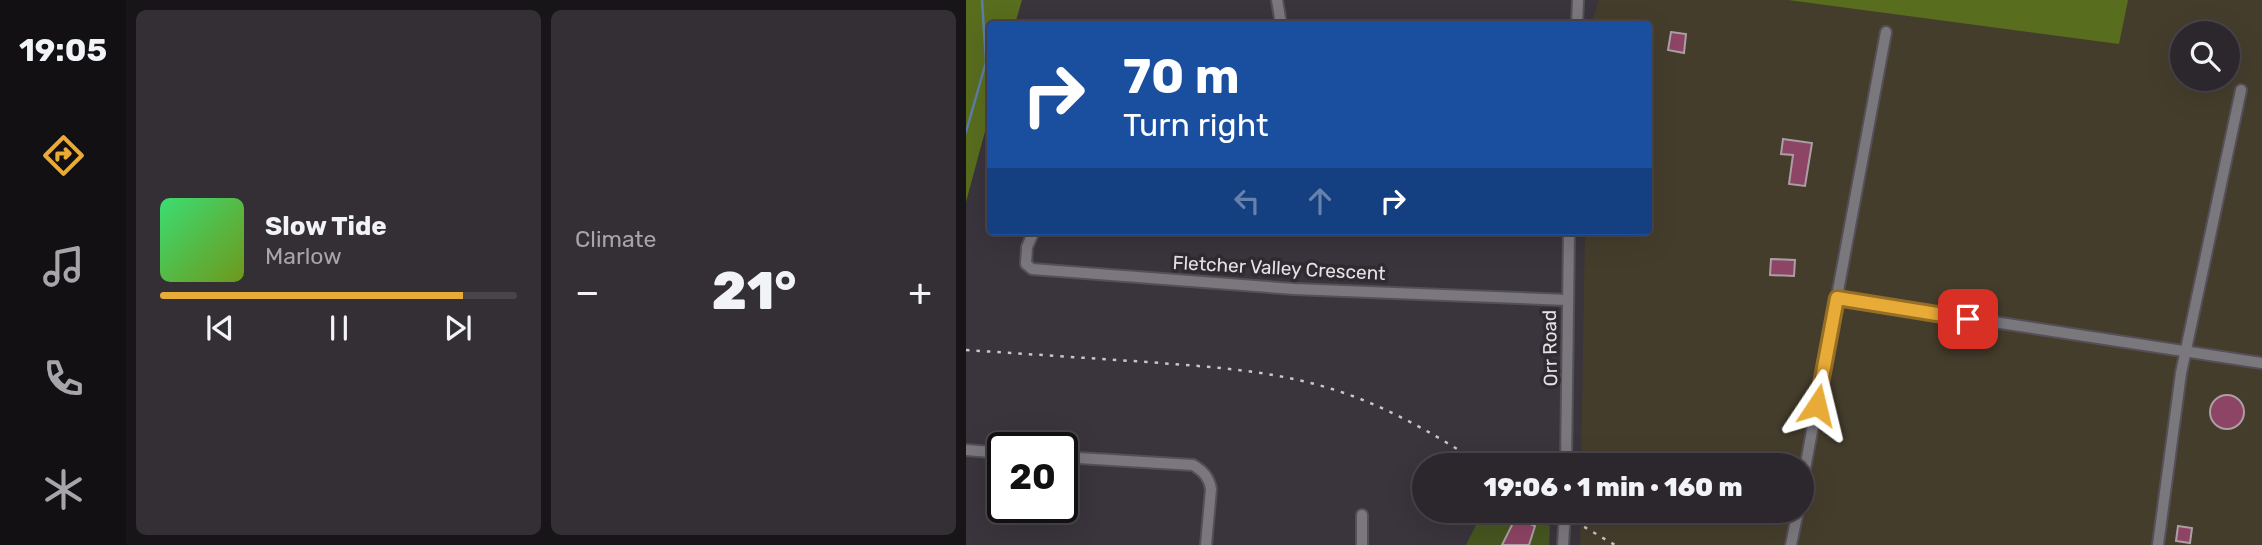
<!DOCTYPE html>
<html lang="en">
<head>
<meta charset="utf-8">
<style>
  body { margin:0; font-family:Rubik,sans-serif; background:#342f35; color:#f1f3f6; height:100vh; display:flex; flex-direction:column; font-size:26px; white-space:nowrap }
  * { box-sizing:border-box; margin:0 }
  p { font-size:23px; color:#a6a5aa }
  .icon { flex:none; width:38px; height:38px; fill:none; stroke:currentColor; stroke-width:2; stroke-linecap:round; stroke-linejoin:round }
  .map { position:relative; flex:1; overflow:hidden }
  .panel { display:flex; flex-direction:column; gap:10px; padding:10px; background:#181519; width:840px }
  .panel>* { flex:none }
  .banner { position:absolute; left:21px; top:21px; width:665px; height:214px; border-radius:7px; box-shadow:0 7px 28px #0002,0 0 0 2px #484449; background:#1a4fa0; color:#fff; overflow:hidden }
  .fabs { position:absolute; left:1204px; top:21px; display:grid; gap:14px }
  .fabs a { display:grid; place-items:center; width:70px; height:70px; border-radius:50%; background:#2c272d; box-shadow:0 7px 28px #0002,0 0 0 2px #484449; font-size:35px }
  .speed { position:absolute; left:21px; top:432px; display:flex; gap:14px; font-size:35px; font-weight:700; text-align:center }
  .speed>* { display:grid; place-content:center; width:91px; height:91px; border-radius:50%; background:#2c272d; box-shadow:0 7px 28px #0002,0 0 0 2px #484449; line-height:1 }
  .speed .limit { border:4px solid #111; border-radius:10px; background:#fff; color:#111 }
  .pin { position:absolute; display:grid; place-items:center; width:60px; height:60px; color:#fff; margin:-30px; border-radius:14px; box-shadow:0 4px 10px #0006 }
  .me { position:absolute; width:77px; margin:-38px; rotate:10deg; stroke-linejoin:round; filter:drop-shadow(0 0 5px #0008) }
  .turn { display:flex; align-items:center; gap:24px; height:147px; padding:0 21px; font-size:32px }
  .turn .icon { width:91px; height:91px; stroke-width:2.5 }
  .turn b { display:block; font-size:49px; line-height:60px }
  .lanes { display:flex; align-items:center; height:66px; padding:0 21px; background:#0003; justify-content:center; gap:35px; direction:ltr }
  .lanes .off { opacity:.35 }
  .big { font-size:52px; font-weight:800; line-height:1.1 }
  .panel .widget { flex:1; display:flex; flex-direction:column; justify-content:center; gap:10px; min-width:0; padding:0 24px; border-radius:10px; background:#342f35 }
  .song { display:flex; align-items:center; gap:21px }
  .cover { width:84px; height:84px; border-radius:10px; background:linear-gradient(135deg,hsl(140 70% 55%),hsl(80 70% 35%)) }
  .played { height:7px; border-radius:4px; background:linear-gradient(90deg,#e8ab37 85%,#484449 85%) }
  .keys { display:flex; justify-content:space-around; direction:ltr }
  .heat { display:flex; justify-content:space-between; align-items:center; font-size:38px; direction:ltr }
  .panel .tiles { flex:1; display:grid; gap:10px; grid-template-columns:repeat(2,1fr) }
  .trip { position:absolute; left:446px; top:453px; width:402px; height:70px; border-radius:35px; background:#2c272d; box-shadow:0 7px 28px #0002,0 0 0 2px #484449; font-weight:800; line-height:70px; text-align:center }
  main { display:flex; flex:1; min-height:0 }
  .dock { display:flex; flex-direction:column; width:126px; justify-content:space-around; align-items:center; background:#121012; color:#a6a5aa }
  .dock .icon { width:49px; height:49px }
  .dock .active { color:#e8ab37 }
  .dock b { font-size:32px; color:#f1f3f6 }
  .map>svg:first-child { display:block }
  .industrial { fill:#453d2c; fill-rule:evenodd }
  .green { fill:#475620 }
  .forest { fill:#596d1e }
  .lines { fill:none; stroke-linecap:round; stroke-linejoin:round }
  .stream { stroke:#5e7da6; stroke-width:2.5 }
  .building { fill:#8d4465; stroke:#ab9fa3; stroke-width:2 }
  .minor-casing { stroke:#555057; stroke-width:14 }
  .minor { stroke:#7a787d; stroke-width:10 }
  .rail { stroke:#c9c5ca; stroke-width:2.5; stroke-dasharray:3.5 7; stroke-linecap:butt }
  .route-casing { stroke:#976f24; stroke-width:18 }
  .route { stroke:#e8ab37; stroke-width:12 }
  .labels { text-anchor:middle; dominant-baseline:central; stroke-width:7; stroke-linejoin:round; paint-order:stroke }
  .street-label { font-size:19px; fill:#e5e2e6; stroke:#302a31 }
</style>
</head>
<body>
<main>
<nav class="dock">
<b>19:05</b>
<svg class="icon active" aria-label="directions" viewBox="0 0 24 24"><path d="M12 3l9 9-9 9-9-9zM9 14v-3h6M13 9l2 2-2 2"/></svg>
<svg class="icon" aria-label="music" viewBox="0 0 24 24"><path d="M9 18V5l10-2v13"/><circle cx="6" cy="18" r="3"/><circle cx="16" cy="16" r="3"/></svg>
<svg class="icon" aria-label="phone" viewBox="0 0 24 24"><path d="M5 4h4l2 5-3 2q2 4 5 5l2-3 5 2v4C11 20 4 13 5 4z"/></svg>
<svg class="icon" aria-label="climate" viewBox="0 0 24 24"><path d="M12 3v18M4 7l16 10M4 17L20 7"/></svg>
</nav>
<section class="panel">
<div class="tiles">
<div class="widget">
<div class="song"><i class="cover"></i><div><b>Slow Tide</b><p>Marlow</p></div></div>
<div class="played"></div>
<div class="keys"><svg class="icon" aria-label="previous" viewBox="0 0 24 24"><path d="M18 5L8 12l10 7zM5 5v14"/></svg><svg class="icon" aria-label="pause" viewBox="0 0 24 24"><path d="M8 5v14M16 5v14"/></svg><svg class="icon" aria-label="next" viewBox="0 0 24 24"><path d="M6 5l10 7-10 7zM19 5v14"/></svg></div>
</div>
<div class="widget"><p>Climate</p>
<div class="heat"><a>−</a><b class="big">21°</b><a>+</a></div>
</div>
</div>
</section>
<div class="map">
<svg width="1296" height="545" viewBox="0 0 1296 545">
  <rect width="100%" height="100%" fill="#3a343c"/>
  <!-- industrial -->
  <path class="industrial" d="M 633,0 L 1296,0 L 1296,545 L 614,545 L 615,511 L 836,511 L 836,466 L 615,465 L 619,231 L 682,231 L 682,24 L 625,24 ZM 1216,33 L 1262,33 L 1262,79 L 1216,79 Z"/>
  <!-- green -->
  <path class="green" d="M 517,511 L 558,511 L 584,526 L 583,545 L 500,545 Z"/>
  <!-- forest -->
  <g class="forest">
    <path d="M 0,0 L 56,0 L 49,24 L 24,24 L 24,113 L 0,202 Z"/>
    <path d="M 822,0 L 1162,0 L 1153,44 Z"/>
  </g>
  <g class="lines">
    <!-- stream -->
    <path class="stream" d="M 0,132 L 20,62 L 16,0"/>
  </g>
  <!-- building -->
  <g class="building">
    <path d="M 705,32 L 720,34 L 718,53 L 702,50 Z"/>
    <path d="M 817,139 L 846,143 L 839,186 L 823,184 L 827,155 L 815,154 Z"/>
    <path d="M 805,259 L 829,260 L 828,276 L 804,275 Z"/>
    <circle cx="1261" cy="412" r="17"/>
    <path d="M 550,517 L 569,526 L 563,545 L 536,545 Z"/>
    <path d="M 1212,526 L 1226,528 L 1224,543 L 1210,541 Z"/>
  </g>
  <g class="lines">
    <defs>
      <g id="minor">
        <path d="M 311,0 L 315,24"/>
        <path d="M 611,24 L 612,0"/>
        <path d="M 68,231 L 61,247 L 60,264 L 66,269 L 328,289 L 601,300"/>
        <path d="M 871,298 L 1296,363"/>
        <path d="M 0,450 L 37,453"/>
        <path d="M 96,457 L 227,465 C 237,471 243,477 245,489 L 240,545"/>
        <path d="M 600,466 L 603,231"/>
        <path d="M 836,485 L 920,32"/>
        <path d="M 396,545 L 396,515"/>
        <path d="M 597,545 L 599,511"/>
        <path d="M 825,545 L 832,511"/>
        <path d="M 1192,545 L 1215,373 L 1275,90"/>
      </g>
    </defs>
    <!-- minor casing -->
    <use href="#minor" class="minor-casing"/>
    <!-- minor -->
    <use href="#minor" class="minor"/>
    <!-- rail -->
    <g class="rail">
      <path d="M 0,350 C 60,354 121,358 181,362 C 244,367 305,370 366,389 C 421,406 470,435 518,466"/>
      <path d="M 591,511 L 649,545"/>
    </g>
  </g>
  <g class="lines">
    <defs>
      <path id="route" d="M 851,405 L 871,298 L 1002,319"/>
    </defs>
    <!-- route casing -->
    <use href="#route" class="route-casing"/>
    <!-- route -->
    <use href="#route" class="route"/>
  </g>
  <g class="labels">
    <!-- street labels -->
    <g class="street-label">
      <text transform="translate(313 268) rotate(3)">Fletcher Valley Crescent</text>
      <text transform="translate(584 348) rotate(-91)">Orr Road</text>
    </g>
  </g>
</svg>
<div class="fabs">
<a><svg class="icon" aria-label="search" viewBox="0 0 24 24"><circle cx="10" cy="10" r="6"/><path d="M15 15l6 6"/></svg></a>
</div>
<div class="speed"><div class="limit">20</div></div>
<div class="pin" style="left:1002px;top:319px;background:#d93025"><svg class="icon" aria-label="arrive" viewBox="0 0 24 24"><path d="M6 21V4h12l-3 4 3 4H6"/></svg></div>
<svg class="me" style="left:851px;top:405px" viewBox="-20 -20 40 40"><path d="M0-17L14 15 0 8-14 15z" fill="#e8ab37" stroke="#fff" stroke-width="4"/></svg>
<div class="trip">19:06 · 1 min · 160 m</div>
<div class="banner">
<div class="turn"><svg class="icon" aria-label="right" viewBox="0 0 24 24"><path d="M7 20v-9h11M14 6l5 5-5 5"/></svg><div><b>70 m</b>Turn right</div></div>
<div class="lanes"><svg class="icon off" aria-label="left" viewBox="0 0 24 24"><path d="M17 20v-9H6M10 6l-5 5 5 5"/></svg><svg class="icon off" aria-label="ahead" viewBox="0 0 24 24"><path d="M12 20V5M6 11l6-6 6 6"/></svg><svg class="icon" aria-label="right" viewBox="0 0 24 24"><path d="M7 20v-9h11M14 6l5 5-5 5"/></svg></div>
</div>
</div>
</main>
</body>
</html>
